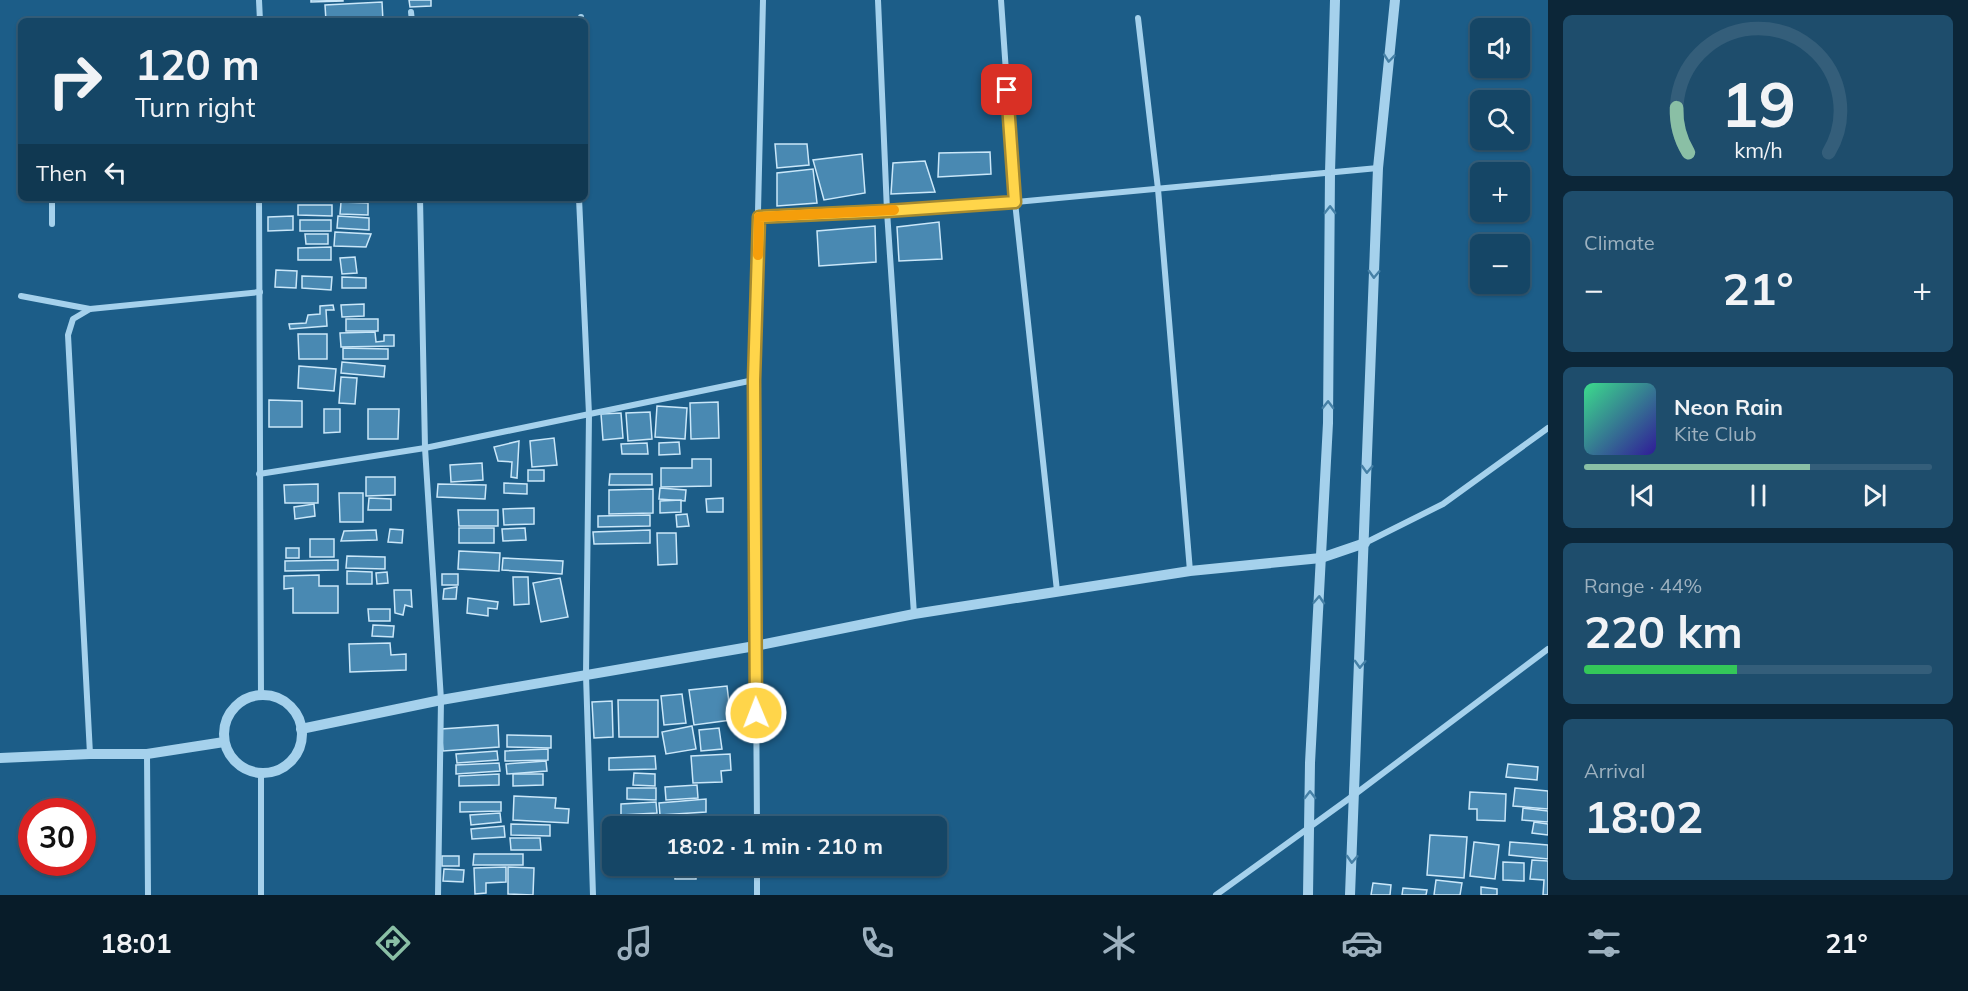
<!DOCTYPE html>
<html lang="en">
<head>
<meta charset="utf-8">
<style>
  body { margin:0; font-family:Mulish,sans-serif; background:#1e4d6c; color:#f1f3f6; height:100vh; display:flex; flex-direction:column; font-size:22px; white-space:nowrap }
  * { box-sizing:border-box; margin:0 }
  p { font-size:20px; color:#9db1bf }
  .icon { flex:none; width:33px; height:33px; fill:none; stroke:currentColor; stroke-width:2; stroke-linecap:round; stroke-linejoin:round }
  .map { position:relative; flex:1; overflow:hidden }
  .drawer { display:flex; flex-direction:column; gap:15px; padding:15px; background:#0c2638; width:420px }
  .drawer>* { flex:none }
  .hud { position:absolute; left:18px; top:18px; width:570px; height:183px; border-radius:9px; box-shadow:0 2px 4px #0004,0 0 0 2px #345e7a; background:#154666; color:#f1f3f6; overflow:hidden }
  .controls { position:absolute; left:1470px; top:18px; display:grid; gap:12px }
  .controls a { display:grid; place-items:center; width:60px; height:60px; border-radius:9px; background:#154666; box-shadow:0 2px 4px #0004,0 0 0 2px #345e7a; font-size:30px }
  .speed { position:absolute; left:18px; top:798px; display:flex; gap:12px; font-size:30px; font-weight:700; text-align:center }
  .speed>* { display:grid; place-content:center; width:78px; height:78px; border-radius:50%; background:#154666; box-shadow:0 2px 4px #0004,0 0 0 2px #345e7a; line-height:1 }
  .speed .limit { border:9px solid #d22; background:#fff; color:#111 }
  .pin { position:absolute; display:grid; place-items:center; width:51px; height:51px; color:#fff; margin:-26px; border-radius:12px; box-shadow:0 3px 9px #0006 }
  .me { position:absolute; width:66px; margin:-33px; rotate:359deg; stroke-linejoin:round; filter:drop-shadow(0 0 4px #0008) }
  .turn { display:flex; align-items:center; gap:21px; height:126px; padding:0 18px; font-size:27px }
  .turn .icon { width:78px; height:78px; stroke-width:2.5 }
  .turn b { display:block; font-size:42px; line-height:51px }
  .then { display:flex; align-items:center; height:57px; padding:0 18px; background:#0003; gap:12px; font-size:22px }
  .big { font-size:45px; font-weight:700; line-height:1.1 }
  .drawer .tile { flex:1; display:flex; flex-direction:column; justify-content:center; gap:9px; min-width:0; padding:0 21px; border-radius:9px; background:#1e4d6c }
  .drawer .dial { align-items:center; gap:0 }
  .dial svg { height:156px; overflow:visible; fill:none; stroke:#345e7a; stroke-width:7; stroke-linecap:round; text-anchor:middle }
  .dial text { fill:#f1f3f6; stroke:none }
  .song { display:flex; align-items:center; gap:18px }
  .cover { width:72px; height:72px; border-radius:9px; background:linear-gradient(135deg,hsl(150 70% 55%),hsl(250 70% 35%)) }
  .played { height:6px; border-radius:3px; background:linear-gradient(90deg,#8abfa5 65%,#345e7a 65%) }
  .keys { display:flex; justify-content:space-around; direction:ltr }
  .heat { display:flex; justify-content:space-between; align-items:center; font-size:33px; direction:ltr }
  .charge { height:9px; border-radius:4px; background:linear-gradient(90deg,#34c759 44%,#345e7a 0) }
  .trip { position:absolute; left:602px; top:816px; width:345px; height:60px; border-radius:9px; background:#154666; box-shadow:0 2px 4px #0004,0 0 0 2px #345e7a; font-weight:700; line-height:60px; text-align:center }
  .menu { display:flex; height:96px; justify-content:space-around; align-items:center; background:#081c29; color:#9db1bf }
  .menu .icon { width:42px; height:42px }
  .menu .active { color:#8abfa5 }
  .menu b { font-size:27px; color:#f1f3f6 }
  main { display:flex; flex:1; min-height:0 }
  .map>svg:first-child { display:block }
  .building { fill:#4989b2; stroke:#cae7f9; stroke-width:1.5 }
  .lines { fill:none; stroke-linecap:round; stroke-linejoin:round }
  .minor { stroke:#a5d1ec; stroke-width:6 }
  .tertiary { stroke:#a5d1ec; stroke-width:10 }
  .oneway { stroke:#4580a6 }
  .route-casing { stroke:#a68a30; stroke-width:15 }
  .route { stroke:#ffd54a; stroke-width:10 }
  .slow { stroke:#f59e0b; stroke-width:10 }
</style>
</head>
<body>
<main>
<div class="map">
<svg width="1548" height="895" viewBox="0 0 1548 895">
  <rect width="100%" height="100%" fill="#1c5d88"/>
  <!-- building -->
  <g class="building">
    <path d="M 311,0 L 343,0 L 343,1 L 311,2 Z"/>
    <path d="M 409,0 L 431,0 L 431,6 L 410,7 Z"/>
    <path d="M 382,2 L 383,21 L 326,21 L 325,5 Z"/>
    <path d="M 775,144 L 807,144 L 809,165 L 777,168 Z"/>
    <path d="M 990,152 L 991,174 L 938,177 L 939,153 Z"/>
    <path d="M 862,154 L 865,193 L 824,200 L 813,160 Z"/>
    <path d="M 925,161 L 935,192 L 891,194 L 893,163 Z"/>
    <path d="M 813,169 L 817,203 L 777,206 L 777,173 Z"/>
    <path d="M 276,198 L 333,198 L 333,201 L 276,202 Z"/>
    <path d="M 343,198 L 370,198 L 370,201 Z"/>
    <path d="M 341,202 L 368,203 L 368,215 L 340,214 Z"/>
    <path d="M 298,205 L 332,205 L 332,216 L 298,215 Z"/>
    <path d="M 293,216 L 293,230 L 268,231 L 268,217 Z"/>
    <path d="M 338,216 L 369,218 L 369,230 L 337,228 Z"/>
    <rect x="300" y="220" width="31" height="11"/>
    <path d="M 939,222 L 942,259 L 899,261 L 897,227 Z"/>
    <path d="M 875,226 L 876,262 L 819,266 L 817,231 Z"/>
    <path d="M 335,232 L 371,234 L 366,247 L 334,246 Z"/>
    <path d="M 305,234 L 328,234 L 328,244 L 306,244 Z"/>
    <path d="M 331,247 L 331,260 L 298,260 L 298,248 Z"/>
    <path d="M 355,257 L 357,273 L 342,274 L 340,258 Z"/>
    <path d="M 276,270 L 297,271 L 296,288 L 275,287 Z"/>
    <path d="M 302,276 L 332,277 L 331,290 L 302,288 Z"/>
    <path d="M 342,277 L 366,278 L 366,288 L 342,288 Z"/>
    <path d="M 364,304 L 364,316 L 342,317 L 341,305 Z"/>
    <path d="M 333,305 L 334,310 L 326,310 L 327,326 L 290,329 L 289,324 L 306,323 L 308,315 L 320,314 L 320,306 Z"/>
    <rect x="346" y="319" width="32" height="12"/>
    <path d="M 375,332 L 376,342 L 384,341 L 384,335 L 394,335 L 394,346 L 341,347 L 340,333 Z"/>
    <path d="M 298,334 L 327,334 L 327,359 L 299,359 Z"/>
    <path d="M 343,348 L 388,349 L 388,359 L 343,359 Z"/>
    <path d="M 342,362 L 385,366 L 384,377 L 341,373 Z"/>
    <path d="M 299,366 L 336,369 L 334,391 L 298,388 Z"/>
    <path d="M 341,377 L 357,378 L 355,404 L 339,403 Z"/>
    <path d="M 269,400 L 302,401 L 302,427 L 269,427 Z"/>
    <path d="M 718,402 L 719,438 L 691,439 L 690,403 Z"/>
    <path d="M 657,406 L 687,408 L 685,439 L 655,437 Z"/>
    <path d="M 324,409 L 340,409 L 340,432 L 324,433 Z"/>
    <path d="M 368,409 L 399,409 L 398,439 L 368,439 Z"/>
    <path d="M 650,412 L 652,439 L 628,441 L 626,413 Z"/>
    <path d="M 621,413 L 623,438 L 603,440 L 601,414 Z"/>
    <path d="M 554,438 L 557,465 L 532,467 L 530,441 Z"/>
    <path d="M 519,441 L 517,478 L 511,477 L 512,462 L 498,461 L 494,447 Z"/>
    <path d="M 679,442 L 680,454 L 659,455 L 659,443 Z"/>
    <path d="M 647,443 L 648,454 L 622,454 L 621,444 Z"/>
    <path d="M 692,459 L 711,459 L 711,486 L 661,487 L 661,468 L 692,468 Z"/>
    <path d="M 482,463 L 483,480 L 451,482 L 450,465 Z"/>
    <rect x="528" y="470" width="16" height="11"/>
    <path d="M 610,474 L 652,474 L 652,485 L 609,485 Z"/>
    <path d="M 366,477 L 395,477 L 395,495 L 366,496 Z"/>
    <path d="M 504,483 L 527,484 L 527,494 L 504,493 Z"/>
    <path d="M 318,484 L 318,503 L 285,503 L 284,485 Z"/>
    <path d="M 438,484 L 486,485 L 485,499 L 437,497 Z"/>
    <path d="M 660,488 L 686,490 L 685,501 L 659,499 Z"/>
    <path d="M 653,489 L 653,513 L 609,514 L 609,490 Z"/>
    <path d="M 339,493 L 363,493 L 363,522 L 340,522 Z"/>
    <path d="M 369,498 L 391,499 L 391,510 L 368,510 Z"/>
    <path d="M 723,498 L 723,512 L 707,512 L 706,499 Z"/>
    <path d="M 681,500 L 681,512 L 660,513 L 660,501 Z"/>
    <path d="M 314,504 L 315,516 L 295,519 L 294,507 Z"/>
    <path d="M 534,508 L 534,524 L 504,525 L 503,509 Z"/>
    <path d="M 458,510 L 498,510 L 498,526 L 459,526 Z"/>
    <path d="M 687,514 L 689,526 L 677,527 L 676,515 Z"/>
    <path d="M 650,515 L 650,526 L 598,527 L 598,516 Z"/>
    <rect x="459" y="528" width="35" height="15"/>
    <path d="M 525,528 L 526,540 L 503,541 L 502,529 Z"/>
    <path d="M 390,529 L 403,530 L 402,543 L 388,542 Z"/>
    <path d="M 376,530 L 377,540 L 341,541 L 344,531 Z"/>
    <path d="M 650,530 L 650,543 L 594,544 L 593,532 Z"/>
    <path d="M 657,533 L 676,533 L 677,564 L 658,565 Z"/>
    <rect x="310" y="539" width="24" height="18"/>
    <rect x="286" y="548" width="13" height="10"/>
    <path d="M 459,551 L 500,553 L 499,571 L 458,569 Z"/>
    <path d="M 347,556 L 385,557 L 385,569 L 346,568 Z"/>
    <path d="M 503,558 L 563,561 L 562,574 L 502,570 Z"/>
    <path d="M 338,560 L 338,570 L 285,571 L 285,561 Z"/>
    <path d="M 347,571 L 372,572 L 372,584 L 347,584 Z"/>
    <path d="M 387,572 L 388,583 L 377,584 L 376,573 Z"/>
    <rect x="442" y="574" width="16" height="11"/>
    <path d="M 319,575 L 319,586 L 338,586 L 338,613 L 293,613 L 293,588 L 284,589 L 284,576 Z"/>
    <path d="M 513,577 L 528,577 L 529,604 L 514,605 Z"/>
    <path d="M 560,578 L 568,617 L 541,622 L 533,583 Z"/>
    <path d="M 457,587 L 456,599 L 443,599 L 444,589 Z"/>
    <path d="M 394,590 L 411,590 L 412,607 L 405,605 L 403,615 L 395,613 Z"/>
    <path d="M 468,598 L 498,602 L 497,609 L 488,608 L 488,616 L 467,613 Z"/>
    <path d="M 368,609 L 390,609 L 390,621 L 369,621 Z"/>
    <path d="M 373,625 L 394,626 L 393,637 L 372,636 Z"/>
    <path d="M 390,643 L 391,655 L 406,654 L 406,670 L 350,672 L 349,644 Z"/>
    <path d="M 727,686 L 731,720 L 694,725 L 689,690 Z"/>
    <path d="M 682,694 L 686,723 L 664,725 L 661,696 Z"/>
    <path d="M 618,700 L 658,700 L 658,737 L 619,737 Z"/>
    <path d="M 612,701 L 613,737 L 594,738 L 592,702 Z"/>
    <path d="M 498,725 L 499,747 L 443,751 L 441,729 Z"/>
    <path d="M 692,726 L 696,749 L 666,754 L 662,732 Z"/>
    <path d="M 719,728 L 722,749 L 701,751 L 699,730 Z"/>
    <path d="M 507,735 L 551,736 L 551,748 L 507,747 Z"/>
    <path d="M 548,749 L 548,760 L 505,761 L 505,751 Z"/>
    <path d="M 497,751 L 498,760 L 457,763 L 456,754 Z"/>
    <path d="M 730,754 L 731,770 L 721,771 L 722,782 L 693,783 L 691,756 Z"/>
    <path d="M 655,756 L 656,769 L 609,770 L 609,758 Z"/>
    <path d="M 546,761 L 547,771 L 507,774 L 506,764 Z"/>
    <path d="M 499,763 L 500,771 L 456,774 L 456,765 Z"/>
    <path d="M 1508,764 L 1538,767 L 1537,780 L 1506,777 Z"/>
    <path d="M 634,773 L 655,774 L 655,786 L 633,785 Z"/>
    <path d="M 499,774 L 499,785 L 459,786 L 459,776 Z"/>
    <path d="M 513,774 L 543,774 L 543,785 L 513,786 Z"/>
    <path d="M 697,785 L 698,798 L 666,800 L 665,787 Z"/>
    <path d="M 627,788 L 656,788 L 656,800 L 627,799 Z"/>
    <path d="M 1515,788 L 1548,791 L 1548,809 L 1513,806 Z"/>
    <path d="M 1470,792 L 1506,794 L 1505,821 L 1477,820 L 1477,809 L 1469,809 Z"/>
    <path d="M 514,796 L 556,798 L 555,808 L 569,809 L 568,823 L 513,820 Z"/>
    <path d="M 706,799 L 706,812 L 660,815 L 659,803 Z"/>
    <path d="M 460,802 L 501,802 L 501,811 L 460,812 Z"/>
    <path d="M 656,802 L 657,813 L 621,815 L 621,804 Z"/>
    <path d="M 1523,808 L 1548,811 L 1548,822 L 1522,820 Z"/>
    <path d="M 500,813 L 501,822 L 471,825 L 470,815 Z"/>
    <path d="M 616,819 L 658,820 L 658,826 L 615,826 Z"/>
    <path d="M 1534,822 L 1548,824 L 1548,835 L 1532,833 Z"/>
    <path d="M 511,824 L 550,825 L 550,836 L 511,835 Z"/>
    <path d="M 504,826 L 505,837 L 472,839 L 471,829 Z"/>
    <path d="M 1430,835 L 1467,837 L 1464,878 L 1427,875 Z"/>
    <path d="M 510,838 L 540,838 L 541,850 L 511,850 Z"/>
    <path d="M 1474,842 L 1499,845 L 1495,879 L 1470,876 Z"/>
    <path d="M 1510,842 L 1548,845 L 1548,859 L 1509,855 Z"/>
    <path d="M 474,854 L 523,854 L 523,865 L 473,865 Z"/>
    <rect x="442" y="856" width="17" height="10"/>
    <path d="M 1532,860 L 1548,861 L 1548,895 L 1543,895 L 1544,880 L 1530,879 Z"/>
    <path d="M 1503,862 L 1524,863 L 1524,881 L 1503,880 Z"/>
    <rect x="675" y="866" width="21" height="13"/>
    <path d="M 506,867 L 506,882 L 486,883 L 486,893 L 475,894 L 474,868 Z"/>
    <path d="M 508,867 L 534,868 L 533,895 L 508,894 Z"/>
    <path d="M 444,869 L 464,870 L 463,882 L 443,881 Z"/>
    <path d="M 1436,880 L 1462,883 L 1460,895 L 1434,895 Z"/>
    <path d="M 1373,883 L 1391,885 L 1390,895 L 1371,895 Z"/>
    <path d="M 1481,887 L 1497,889 L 1497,895 L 1481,895 Z"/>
    <path d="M 1403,888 L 1427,890 L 1426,895 L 1402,895 Z"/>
  </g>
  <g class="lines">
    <!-- minor -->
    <g class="minor">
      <path d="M 259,0 L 260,21"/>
      <path d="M 878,0 L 887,211 L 914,614"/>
      <path d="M 1001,0 L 1015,202 L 1057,591"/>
      <path d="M 411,12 L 412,21"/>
      <path d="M 1138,18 L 1158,189 L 1190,571"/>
      <path d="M 581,21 L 581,17"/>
      <path d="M 52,198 L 52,224"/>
      <path d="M 259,198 L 261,696"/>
      <path d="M 420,198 L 425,448 L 441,700 L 438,895"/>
      <path d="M 579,198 L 589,414 L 586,675 L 593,895"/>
      <path d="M 759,217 L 887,211 L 1015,202 L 1378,168"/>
      <path d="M 21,296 L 90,309"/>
      <path d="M 259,474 L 425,448 L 754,380"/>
      <path d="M 1365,543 L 1443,504 L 1548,428"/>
      <path d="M 90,754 L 68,335 L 73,319 L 90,309 L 260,292"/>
      <path d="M 147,754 L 148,895"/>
      <path d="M 261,773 L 261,895"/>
      <path d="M 757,826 L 754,380 L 763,0"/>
      <path d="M 757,866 L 757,895"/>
      <path d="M 1216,895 L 1354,795 L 1548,649"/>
    </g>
    <!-- tertiary -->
    <g class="tertiary">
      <circle cx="263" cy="734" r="39"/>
      <path d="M 301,729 L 441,700 L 755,646 L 914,614 L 1190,571 L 1321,558 L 1365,543"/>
      <path d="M 0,758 L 90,754 L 147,754 L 224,742"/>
      <path d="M 1308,895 L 1310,763 L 1328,423 L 1330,172 L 1335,0"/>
      <path d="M 1350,895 L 1378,168 L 1395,0"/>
    </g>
  </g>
  <!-- one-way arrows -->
  <defs><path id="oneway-chevron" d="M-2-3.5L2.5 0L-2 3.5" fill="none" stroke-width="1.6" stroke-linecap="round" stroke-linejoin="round" transform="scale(1.5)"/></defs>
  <g class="oneway">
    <use href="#oneway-chevron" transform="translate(1389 58) rotate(96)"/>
    <use href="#oneway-chevron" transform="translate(1330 210) rotate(-89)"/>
    <use href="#oneway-chevron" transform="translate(1374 274) rotate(92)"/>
    <use href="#oneway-chevron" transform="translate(1328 405) rotate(-89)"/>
    <use href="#oneway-chevron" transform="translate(1367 469) rotate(92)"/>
    <use href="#oneway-chevron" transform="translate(1319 600) rotate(-87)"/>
    <use href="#oneway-chevron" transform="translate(1360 664) rotate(92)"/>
    <use href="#oneway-chevron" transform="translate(1310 795) rotate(-90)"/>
    <use href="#oneway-chevron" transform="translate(1352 859) rotate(93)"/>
  </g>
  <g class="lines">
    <defs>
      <path id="route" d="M 756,713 L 754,380 L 759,217 L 887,211 L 1015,202 L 1007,90"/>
    </defs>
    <!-- route casing -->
    <use href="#route" class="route-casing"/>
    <!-- route -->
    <use href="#route" class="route"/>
    <!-- slow -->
    <path class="slow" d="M 758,255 L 759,217 L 894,210"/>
  </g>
</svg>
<div class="controls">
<a><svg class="icon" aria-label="sound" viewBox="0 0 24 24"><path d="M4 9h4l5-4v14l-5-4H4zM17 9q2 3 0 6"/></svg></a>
<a><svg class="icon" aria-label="search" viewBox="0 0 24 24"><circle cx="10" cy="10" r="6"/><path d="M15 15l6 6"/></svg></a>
<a>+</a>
<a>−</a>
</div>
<div class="speed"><div class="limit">30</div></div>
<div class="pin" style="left:1007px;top:90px;background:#d93025"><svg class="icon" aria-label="arrive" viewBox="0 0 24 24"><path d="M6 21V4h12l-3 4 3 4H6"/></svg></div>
<svg class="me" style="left:756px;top:713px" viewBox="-20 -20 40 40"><circle r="17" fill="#ffd54a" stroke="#fff" stroke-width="3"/><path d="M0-11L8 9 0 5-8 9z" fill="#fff"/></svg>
<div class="trip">18:02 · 1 min · 210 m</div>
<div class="hud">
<div class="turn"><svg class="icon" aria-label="right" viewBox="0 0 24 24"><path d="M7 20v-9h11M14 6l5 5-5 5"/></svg><div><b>120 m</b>Turn right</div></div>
<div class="then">Then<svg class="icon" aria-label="left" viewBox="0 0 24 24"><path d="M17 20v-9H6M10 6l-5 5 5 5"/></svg></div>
</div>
</div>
<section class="drawer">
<div class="tile dial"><svg viewBox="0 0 100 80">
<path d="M14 69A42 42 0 1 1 86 69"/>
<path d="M14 69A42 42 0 0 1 8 46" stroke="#8abfa5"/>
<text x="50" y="56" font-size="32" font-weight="700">19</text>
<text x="50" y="72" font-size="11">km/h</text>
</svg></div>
<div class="tile"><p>Climate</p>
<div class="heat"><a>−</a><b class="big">21°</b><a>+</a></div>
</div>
<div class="tile">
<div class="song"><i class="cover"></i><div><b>Neon Rain</b><p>Kite Club</p></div></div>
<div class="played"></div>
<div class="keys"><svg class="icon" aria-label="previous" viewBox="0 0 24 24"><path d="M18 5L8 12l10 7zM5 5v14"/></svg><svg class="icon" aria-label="pause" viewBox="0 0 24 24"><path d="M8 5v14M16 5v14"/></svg><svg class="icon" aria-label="next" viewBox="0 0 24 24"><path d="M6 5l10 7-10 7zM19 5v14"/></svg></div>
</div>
<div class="tile"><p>Range · 44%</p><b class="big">220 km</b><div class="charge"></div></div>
<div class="tile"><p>Arrival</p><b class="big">18:02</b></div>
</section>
</main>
<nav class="menu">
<b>18:01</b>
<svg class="icon active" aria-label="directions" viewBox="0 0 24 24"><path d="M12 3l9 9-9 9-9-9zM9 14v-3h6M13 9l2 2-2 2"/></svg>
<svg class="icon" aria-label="music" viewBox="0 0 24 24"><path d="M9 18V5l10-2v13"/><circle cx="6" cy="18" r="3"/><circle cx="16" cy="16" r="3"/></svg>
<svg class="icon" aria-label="phone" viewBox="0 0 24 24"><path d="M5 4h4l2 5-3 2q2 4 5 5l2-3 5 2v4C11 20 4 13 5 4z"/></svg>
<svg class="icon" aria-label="climate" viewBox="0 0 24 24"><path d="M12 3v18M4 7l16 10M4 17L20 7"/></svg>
<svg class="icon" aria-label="car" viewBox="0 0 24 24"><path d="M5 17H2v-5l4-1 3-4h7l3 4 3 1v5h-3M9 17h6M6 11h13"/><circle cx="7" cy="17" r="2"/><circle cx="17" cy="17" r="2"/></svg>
<svg class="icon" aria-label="filters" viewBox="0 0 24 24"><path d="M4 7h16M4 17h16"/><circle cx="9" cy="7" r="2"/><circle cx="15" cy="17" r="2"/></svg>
<b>21°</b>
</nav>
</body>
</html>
